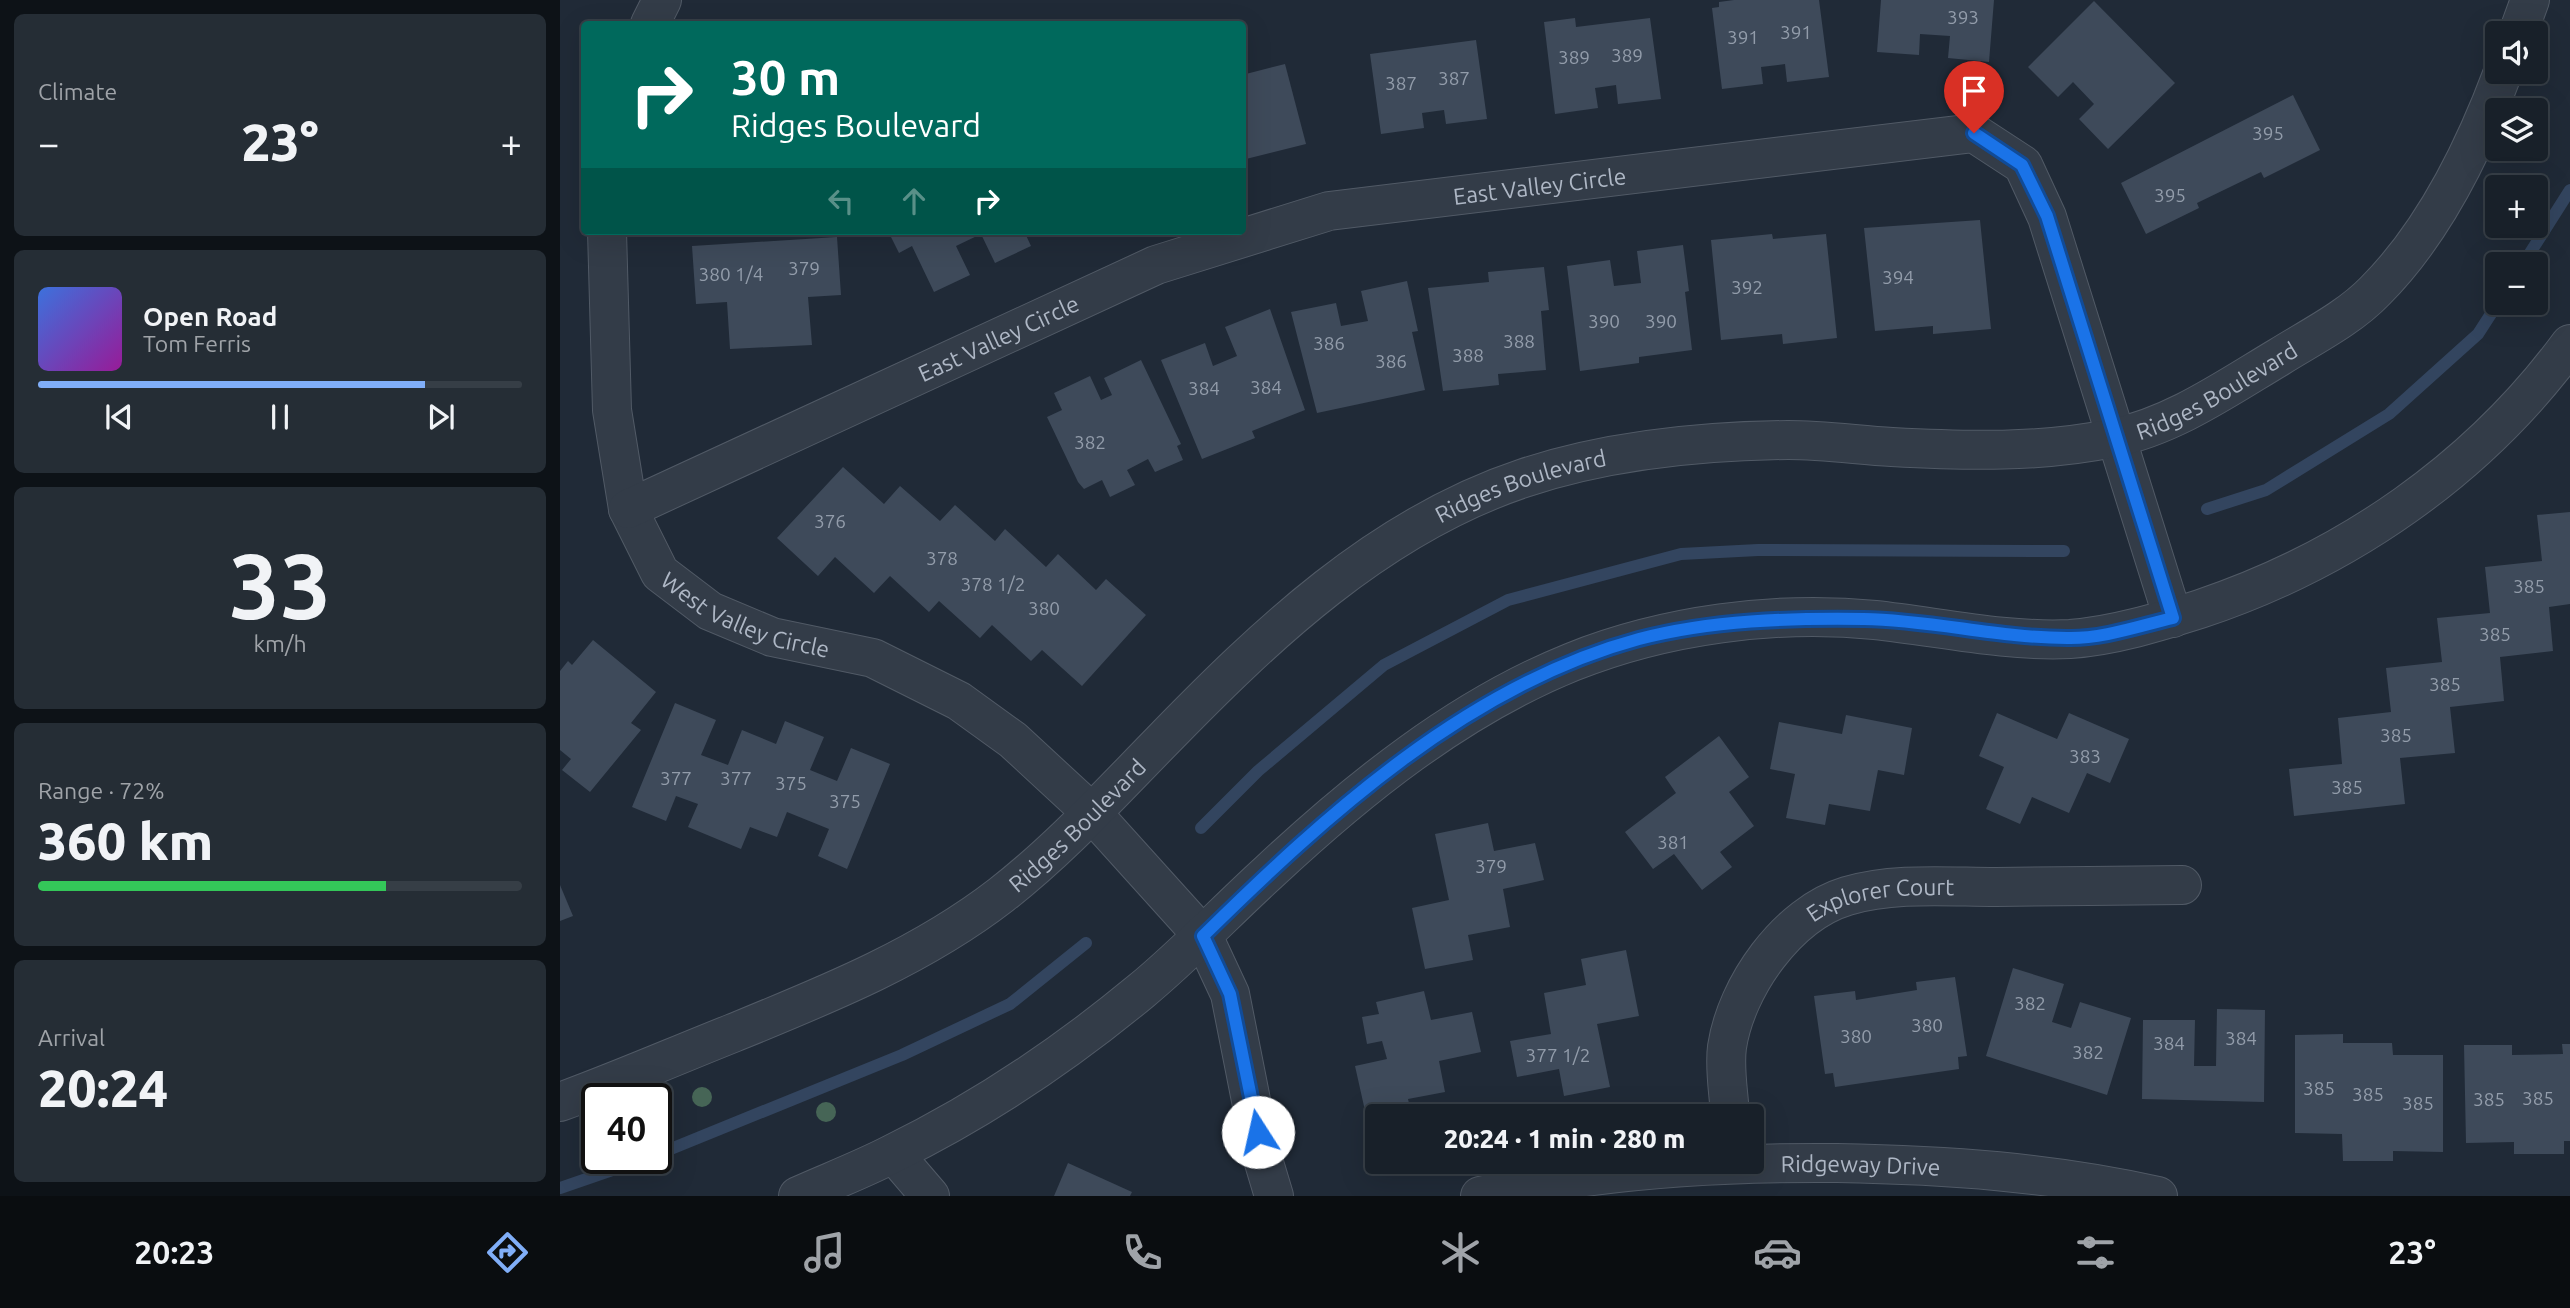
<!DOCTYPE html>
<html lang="en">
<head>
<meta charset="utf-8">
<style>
  body { margin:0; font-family:Ubuntu,sans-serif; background:#252d35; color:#f1f3f6; height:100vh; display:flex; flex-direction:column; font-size:26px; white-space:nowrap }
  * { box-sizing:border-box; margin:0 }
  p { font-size:23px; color:#9fa3a8 }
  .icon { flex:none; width:38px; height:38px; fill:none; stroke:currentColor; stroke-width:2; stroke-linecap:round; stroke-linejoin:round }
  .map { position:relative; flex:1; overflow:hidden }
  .side { display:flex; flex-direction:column; gap:14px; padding:14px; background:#0d1217; width:560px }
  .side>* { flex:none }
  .guide { position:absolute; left:21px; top:21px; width:665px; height:214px; border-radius:7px; box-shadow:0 7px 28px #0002,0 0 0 2px #363e46; background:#00695c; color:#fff; overflow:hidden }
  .buttons { position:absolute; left:1925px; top:21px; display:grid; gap:14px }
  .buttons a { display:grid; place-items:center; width:63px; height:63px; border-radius:7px; background:#182029; box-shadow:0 7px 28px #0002,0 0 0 2px #363e46; font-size:35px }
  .speed { position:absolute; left:21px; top:1083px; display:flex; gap:14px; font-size:35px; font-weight:700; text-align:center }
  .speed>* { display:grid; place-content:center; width:91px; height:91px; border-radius:50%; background:#182029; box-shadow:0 7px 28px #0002,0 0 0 2px #363e46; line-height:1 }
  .speed .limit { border:4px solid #111; border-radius:10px; background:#fff; color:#111 }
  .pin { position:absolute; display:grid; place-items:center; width:60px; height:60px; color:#fff; margin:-72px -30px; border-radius:50% 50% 50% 0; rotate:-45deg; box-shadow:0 0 7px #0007 }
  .pin .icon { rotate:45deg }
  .me { position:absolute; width:77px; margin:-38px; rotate:350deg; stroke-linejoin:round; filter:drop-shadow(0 0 5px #0008) }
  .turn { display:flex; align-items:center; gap:24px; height:147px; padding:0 35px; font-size:32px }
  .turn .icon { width:91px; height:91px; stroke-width:2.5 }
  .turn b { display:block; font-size:49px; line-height:60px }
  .lanes { display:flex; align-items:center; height:66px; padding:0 35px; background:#0003; justify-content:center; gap:35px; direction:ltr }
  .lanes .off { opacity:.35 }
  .big { font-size:52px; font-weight:800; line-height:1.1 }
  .side .card { flex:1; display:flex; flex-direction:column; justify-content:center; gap:10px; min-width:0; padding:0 24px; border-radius:10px; background:#252d35 }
  .side .dial { align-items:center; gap:0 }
  .dial b { font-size:91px; line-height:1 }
  .song { display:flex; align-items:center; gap:21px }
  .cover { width:84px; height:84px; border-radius:10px; background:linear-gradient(135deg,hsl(220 70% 55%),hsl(300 70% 35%)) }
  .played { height:7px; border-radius:4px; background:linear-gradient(90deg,#80aef8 80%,#363e46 80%) }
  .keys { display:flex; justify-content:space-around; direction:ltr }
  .heat { display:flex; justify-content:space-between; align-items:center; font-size:38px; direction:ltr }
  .charge { height:10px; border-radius:5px; background:linear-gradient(90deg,#34c759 72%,#363e46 0) }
  .trip { position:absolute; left:805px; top:1104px; width:399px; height:70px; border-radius:7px; background:#182029; box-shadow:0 7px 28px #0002,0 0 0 2px #363e46; font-weight:800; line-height:70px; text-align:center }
  .tab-bar { display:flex; height:112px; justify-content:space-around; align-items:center; background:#0a0d10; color:#9fa3a8 }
  .tab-bar .icon { width:49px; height:49px }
  .tab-bar .current { color:#80aef8 }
  .tab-bar b { font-size:32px; color:#f1f3f6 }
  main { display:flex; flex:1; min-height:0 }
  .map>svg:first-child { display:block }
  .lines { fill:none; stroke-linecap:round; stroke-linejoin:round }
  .stream { stroke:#33455f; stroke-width:12 }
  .building { fill:#3e4a5a }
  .minor-casing { stroke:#515a66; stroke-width:40 }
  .minor { stroke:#333c48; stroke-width:38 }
  .tree { fill:#466556 }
  .route-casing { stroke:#114b97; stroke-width:18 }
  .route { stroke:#1a73e8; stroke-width:12 }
  .labels { text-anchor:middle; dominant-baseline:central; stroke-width:5; stroke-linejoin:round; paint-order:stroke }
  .number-label { font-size:19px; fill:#929caa }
  .street-label { font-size:23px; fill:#aeb7c5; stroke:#19212c }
</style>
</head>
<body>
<main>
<section class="side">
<div class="card"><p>Climate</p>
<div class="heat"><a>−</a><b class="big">23°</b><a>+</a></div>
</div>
<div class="card">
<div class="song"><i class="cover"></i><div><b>Open Road</b><p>Tom Ferris</p></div></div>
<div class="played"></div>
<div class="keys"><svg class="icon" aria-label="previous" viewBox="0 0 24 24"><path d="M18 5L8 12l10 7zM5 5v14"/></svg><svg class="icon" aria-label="pause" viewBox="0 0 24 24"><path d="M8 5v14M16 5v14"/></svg><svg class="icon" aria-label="next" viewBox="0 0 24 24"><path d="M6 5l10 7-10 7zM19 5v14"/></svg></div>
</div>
<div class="card dial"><b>33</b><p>km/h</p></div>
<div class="card"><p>Range · 72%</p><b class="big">360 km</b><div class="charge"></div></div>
<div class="card"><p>Arrival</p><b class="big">20:24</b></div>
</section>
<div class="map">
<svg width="2010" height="1196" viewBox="0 0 2010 1196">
  <rect width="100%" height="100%" fill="#202a37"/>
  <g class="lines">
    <!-- stream -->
    <g class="stream">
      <path d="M 1963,264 L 2010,190"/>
      <path d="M 1647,509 L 1706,490 L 1829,414 L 1918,334 L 1938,303"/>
      <path d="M 641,828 L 698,771 L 824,665 L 948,600 L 1121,554 L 1198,550 L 1504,551"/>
      <path d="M 96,1155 L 342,1055 L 450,1004 L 526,943"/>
      <path d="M 0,1188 L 87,1158"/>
    </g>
  </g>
  <!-- building -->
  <g class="building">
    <path d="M 1174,0 L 1259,0 L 1269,77 L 1227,82 L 1225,64 L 1201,67 L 1203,84 L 1162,89 L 1152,8 L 1159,7 L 1159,2 Z"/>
    <path d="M 1321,0 L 1434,0 L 1429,62 L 1388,58 L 1390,36 L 1360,34 L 1359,55 L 1317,52 Z"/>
    <path d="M 1534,1 L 1615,83 L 1548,149 L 1519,119 L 1534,104 L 1513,82 L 1498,97 L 1468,67 Z"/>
    <path d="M 1015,18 L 1016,27 L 1090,18 L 1101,99 L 1058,104 L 1056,85 L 1035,88 L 1038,108 L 995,114 L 984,22 Z"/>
    <path d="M 916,40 L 927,119 L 886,124 L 884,110 L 862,113 L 864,128 L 821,134 L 810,54 Z"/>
    <path d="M 725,64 L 746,144 L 682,160 L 682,75 Z"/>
    <path d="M 1733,95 L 1760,150 L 1704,178 L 1701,172 L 1637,203 L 1639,208 L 1586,234 L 1561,183 Z"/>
    <path d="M 1420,220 L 1431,329 L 1373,334 L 1373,326 L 1315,331 L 1304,228 Z"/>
    <path d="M 328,231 L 464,231 L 471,246 L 435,263 L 421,234 L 396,246 L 410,275 L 374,292 L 352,246 L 339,253 Z"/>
    <path d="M 1212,234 L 1213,239 L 1266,234 L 1277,338 L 1223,344 L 1222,334 L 1161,340 L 1151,240 Z"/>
    <path d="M 277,237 L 281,295 L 248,297 L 252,345 L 170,349 L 167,302 L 136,304 L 132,246 Z"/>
    <path d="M 1123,245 L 1129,291 L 1125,292 L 1132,350 L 1079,357 L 1079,363 L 1020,371 L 1007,266 L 1050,260 L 1054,286 L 1081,283 L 1077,251 Z"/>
    <path d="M 984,267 L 989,310 L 981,311 L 986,370 L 938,374 L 939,385 L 883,391 L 868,288 L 929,282 L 928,272 Z"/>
    <path d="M 847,281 L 858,331 L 852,332 L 865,390 L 757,413 L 731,312 L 776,303 L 781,326 L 808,321 L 801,291 Z"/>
    <path d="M 710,309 L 745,410 L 692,431 L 695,438 L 642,459 L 601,360 L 645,343 L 653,366 L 677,356 L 665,327 Z"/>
    <path d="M 581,360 L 621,444 L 617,446 L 623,460 L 595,472 L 588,459 L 567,470 L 575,485 L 550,497 L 542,480 L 524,489 L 518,482 L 487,417 L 502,410 L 494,393 L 530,376 L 541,400 L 552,395 L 544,378 Z"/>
    <path d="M 283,467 L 324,504 L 340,486 L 380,521 L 395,505 L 435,541 L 445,529 L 486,567 L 498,554 L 536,590 L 546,579 L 586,615 L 522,686 L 482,650 L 471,661 L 432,625 L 420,638 L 379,601 L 369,612 L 330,576 L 314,593 L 275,557 L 258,576 L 217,538 Z"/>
    <path d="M 2010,512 L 2010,604 L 1989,607 L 1993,651 L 1940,657 L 1944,701 L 1890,707 L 1895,753 L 1840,758 L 1845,804 L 1734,816 L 1729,769 L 1782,764 L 1778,718 L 1831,712 L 1826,668 L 1882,662 L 1877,618 L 1930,613 L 1925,567 L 1982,561 L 1977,515 Z"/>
    <path d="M 33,640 L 96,692 L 71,723 L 81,730 L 30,792 L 2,770 L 11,759 L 0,750 L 0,671 L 8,661 L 12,665 Z"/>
    <path d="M 115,703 L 156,720 L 141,755 L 168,765 L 182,730 L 216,744 L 225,721 L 264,737 L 250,770 L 277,781 L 291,748 L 330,764 L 287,869 L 258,856 L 269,829 L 227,812 L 217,837 L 190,827 L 181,849 L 128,827 L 138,804 L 116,796 L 106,821 L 72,807 Z"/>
    <path d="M 1437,713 L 1497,739 L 1509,713 L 1569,739 L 1550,783 L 1527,773 L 1509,813 L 1472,797 L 1460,824 L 1426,809 L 1444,767 L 1419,756 Z"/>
    <path d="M 1286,715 L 1352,728 L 1344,775 L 1318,770 L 1310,811 L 1269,804 L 1265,825 L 1226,818 L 1235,774 L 1210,769 L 1219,722 L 1282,734 Z"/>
    <path d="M 1159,736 L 1189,777 L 1169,792 L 1194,826 L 1160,852 L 1172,867 L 1142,890 L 1114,854 L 1093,869 L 1065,832 L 1116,793 L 1105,777 Z"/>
    <path d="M 928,823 L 934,851 L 975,843 L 984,880 L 943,889 L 950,927 L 908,935 L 913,960 L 865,969 L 852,908 L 889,900 L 875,834 Z"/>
    <path d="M 0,885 L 13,916 L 0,921 Z"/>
    <path d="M 1066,950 L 1079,1016 L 1037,1024 L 1050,1087 L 1004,1096 L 999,1069 L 957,1077 L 950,1041 L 991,1034 L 984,993 L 1026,985 L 1021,959 Z"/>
    <path d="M 1453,968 L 1504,984 L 1492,1022 L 1511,1028 L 1520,1002 L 1571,1018 L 1547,1095 L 1426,1056 Z"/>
    <path d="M 1395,977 L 1407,1056 L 1398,1057 L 1399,1069 L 1275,1087 L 1273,1073 L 1265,1074 L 1254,996 L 1295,991 L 1296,1000 L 1357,990 L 1356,982 Z"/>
    <path d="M 864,991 L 871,1020 L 912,1012 L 921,1052 L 879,1061 L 885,1092 L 848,1099 L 852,1116 L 817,1116 L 817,1132 L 810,1133 L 795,1066 L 827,1059 L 822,1041 L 807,1044 L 802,1017 L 819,1014 L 816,1002 Z"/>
    <path d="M 1657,1009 L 1705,1010 L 1704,1102 L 1582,1099 L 1583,1020 L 1635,1020 L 1634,1066 L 1656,1066 Z"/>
    <path d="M 1783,1034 L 1783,1043 L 1832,1043 L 1833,1055 L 1883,1055 L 1883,1152 L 1833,1151 L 1833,1161 L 1783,1161 L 1782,1134 L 1735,1133 L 1735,1035 Z"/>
    <path d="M 2002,1044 L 2010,1044 L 2010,1141 L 2004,1141 L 2004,1154 L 1954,1154 L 1954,1142 L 1906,1143 L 1904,1045 L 1952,1045 L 1952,1055 L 2003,1054 Z"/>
    <path d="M 508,1163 L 572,1192 L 570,1196 L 494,1196 Z"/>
  </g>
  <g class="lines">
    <defs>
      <g id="minor">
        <path d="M 90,24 L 102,0"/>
        <path d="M 1958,33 L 1970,0"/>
        <path id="s1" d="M 47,231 L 52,410 L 68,509 L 100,573 L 150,611 L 212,637 L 313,658 L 399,701 L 453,740 L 532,813 L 643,936 L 670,994 L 702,1156 L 714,1196"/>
        <path id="s2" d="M 68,509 L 596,265 L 769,211 L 1414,133 L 1463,165 L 1487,217 L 1613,618"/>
        <path id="s3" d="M 0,1102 C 58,1081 115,1056 173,1033 C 266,995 361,957 441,895 C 499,850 550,794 601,742 C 705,635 819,526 964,478 C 1049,450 1139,441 1228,440 C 1263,440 1298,445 1332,447 C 1406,451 1481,453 1553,438 C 1613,426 1667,388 1719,357 C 1751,337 1789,318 1815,291 C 1874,232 1914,150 1943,72"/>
        <path id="s4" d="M 1170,1116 C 1169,1094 1164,1069 1167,1047 C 1176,987 1227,914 1287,896 C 1334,882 1388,887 1436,887 C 1498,886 1560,886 1622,885"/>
        <path d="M 334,1154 L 370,1196"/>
        <path d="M 238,1196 C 269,1182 301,1170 332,1154 C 420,1111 505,1054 581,991 C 626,954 666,911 709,872 C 798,789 898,708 1012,662 C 1104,625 1216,610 1315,620 C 1379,627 1445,642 1510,639 C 1553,636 1599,622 1640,609 C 1787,560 1918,469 2010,344"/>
        <path id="s5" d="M 920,1196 C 1036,1169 1158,1162 1277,1163 C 1386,1165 1491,1172 1598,1196"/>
      </g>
    </defs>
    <!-- minor casing -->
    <use href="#minor" class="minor-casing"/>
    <!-- minor -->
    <use href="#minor" class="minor"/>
  </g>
  <!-- trees -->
  <g class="tree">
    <circle cx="142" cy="1097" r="10"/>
    <circle cx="266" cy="1112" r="10"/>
  </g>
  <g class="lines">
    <defs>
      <path id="route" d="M 698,1132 L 670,994 L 643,936 C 766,815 908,685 1079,639 C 1152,620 1229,618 1304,619 C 1372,620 1439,638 1507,638 C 1542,639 1579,626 1613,618 L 1487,216 L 1462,165 L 1414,133"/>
    </defs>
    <!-- route casing -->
    <use href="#route" class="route-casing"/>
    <!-- route -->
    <use href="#route" class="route"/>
  </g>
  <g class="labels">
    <!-- number labels -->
    <g class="number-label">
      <text x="1403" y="17">393</text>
      <text x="1236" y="32">391</text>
      <text x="1183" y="37">391</text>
      <text x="1067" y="55">389</text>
      <text x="1014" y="57">389</text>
      <text x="894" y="78">387</text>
      <text x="841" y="83">387</text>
      <text x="1708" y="133">395</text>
      <text x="1610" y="195">395</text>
      <text x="244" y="268">379</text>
      <text x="171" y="274">380 1/4</text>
      <text x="1338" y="277">394</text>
      <text x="1187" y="287">392</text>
      <text x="1044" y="321">390</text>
      <text x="1101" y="321">390</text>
      <text x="959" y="341">388</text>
      <text x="769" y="343">386</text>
      <text x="908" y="355">388</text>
      <text x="831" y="361">386</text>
      <text x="706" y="387">384</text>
      <text x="644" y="388">384</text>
      <text x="530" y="442">382</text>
      <text x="270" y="521">376</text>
      <text x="382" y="558">378</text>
      <text x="433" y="584">378 1/2</text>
      <text x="1969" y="586">385</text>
      <text x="484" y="608">380</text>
      <text x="1935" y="634">385</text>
      <text x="1885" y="684">385</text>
      <text x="1836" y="735">385</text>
      <text x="1525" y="756">383</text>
      <text x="116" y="778">377</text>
      <text x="176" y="778">377</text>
      <text x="231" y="783">375</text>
      <text x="1787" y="787">385</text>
      <text x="285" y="801">375</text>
      <text x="1113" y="842">381</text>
      <text x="931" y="866">379</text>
      <text x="1470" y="1003">382</text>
      <text x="1367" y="1025">380</text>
      <text x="1296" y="1036">380</text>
      <text x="1681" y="1038">384</text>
      <text x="1609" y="1043">384</text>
      <text x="1528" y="1052">382</text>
      <text x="998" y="1055">377 1/2</text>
      <text x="1759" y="1088">385</text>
      <text x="1808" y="1094">385</text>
      <text x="1978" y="1098">385</text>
      <text x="1929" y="1099">385</text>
      <text x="1858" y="1103">385</text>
    </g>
    <!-- street labels -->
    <g class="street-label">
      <text stroke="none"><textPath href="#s2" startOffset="975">East Valley Circle</textPath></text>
      <text stroke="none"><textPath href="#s2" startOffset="408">East Valley Circle</textPath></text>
      <text stroke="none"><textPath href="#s3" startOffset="1872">Ridges Boulevard</textPath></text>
      <text stroke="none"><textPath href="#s3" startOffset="1158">Ridges Boulevard</textPath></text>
      <text stroke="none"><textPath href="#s1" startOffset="448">West Valley Circle</textPath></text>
      <text stroke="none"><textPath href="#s3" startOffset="592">Ridges Boulevard</textPath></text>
      <text stroke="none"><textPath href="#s4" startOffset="303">Explorer Court</textPath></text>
      <text stroke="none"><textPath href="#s5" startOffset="383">Ridgeway Drive</textPath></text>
    </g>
  </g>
</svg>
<div class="buttons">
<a><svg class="icon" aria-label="sound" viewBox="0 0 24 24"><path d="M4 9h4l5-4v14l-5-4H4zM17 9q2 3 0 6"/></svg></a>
<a><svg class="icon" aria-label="layers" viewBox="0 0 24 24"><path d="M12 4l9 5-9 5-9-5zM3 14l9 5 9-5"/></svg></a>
<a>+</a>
<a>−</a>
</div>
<div class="speed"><div class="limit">40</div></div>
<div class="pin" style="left:1414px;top:133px;background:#d93025"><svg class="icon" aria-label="arrive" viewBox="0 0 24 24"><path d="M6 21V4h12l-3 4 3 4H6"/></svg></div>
<svg class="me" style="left:698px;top:1132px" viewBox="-20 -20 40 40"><circle r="19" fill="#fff"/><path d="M0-13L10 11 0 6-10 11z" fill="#1a73e8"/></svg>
<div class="trip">20:24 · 1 min · 280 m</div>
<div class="guide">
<div class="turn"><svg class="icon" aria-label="right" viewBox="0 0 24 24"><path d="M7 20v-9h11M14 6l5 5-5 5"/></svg><div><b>30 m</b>Ridges Boulevard</div></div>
<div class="lanes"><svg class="icon off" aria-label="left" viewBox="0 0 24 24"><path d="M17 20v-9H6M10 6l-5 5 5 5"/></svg><svg class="icon off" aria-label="ahead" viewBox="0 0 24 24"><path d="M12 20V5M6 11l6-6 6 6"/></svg><svg class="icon" aria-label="right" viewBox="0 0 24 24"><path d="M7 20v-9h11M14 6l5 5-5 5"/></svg></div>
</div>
</div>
</main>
<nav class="tab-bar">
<b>20:23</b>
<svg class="icon current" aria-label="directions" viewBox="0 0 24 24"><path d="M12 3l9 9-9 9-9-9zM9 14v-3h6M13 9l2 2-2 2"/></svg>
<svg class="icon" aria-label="music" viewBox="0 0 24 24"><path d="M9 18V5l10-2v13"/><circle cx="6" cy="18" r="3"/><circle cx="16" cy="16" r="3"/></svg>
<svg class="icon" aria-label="phone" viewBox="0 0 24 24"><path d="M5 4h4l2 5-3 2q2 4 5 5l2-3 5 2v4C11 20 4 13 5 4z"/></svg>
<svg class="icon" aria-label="climate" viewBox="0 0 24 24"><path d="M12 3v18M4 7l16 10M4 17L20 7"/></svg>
<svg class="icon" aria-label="car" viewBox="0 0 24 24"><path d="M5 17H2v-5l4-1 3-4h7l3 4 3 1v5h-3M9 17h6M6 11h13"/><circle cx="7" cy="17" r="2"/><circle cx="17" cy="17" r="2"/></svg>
<svg class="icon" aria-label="filters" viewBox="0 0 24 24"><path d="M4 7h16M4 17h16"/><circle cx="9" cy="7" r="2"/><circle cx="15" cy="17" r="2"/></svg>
<b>23°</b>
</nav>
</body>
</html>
